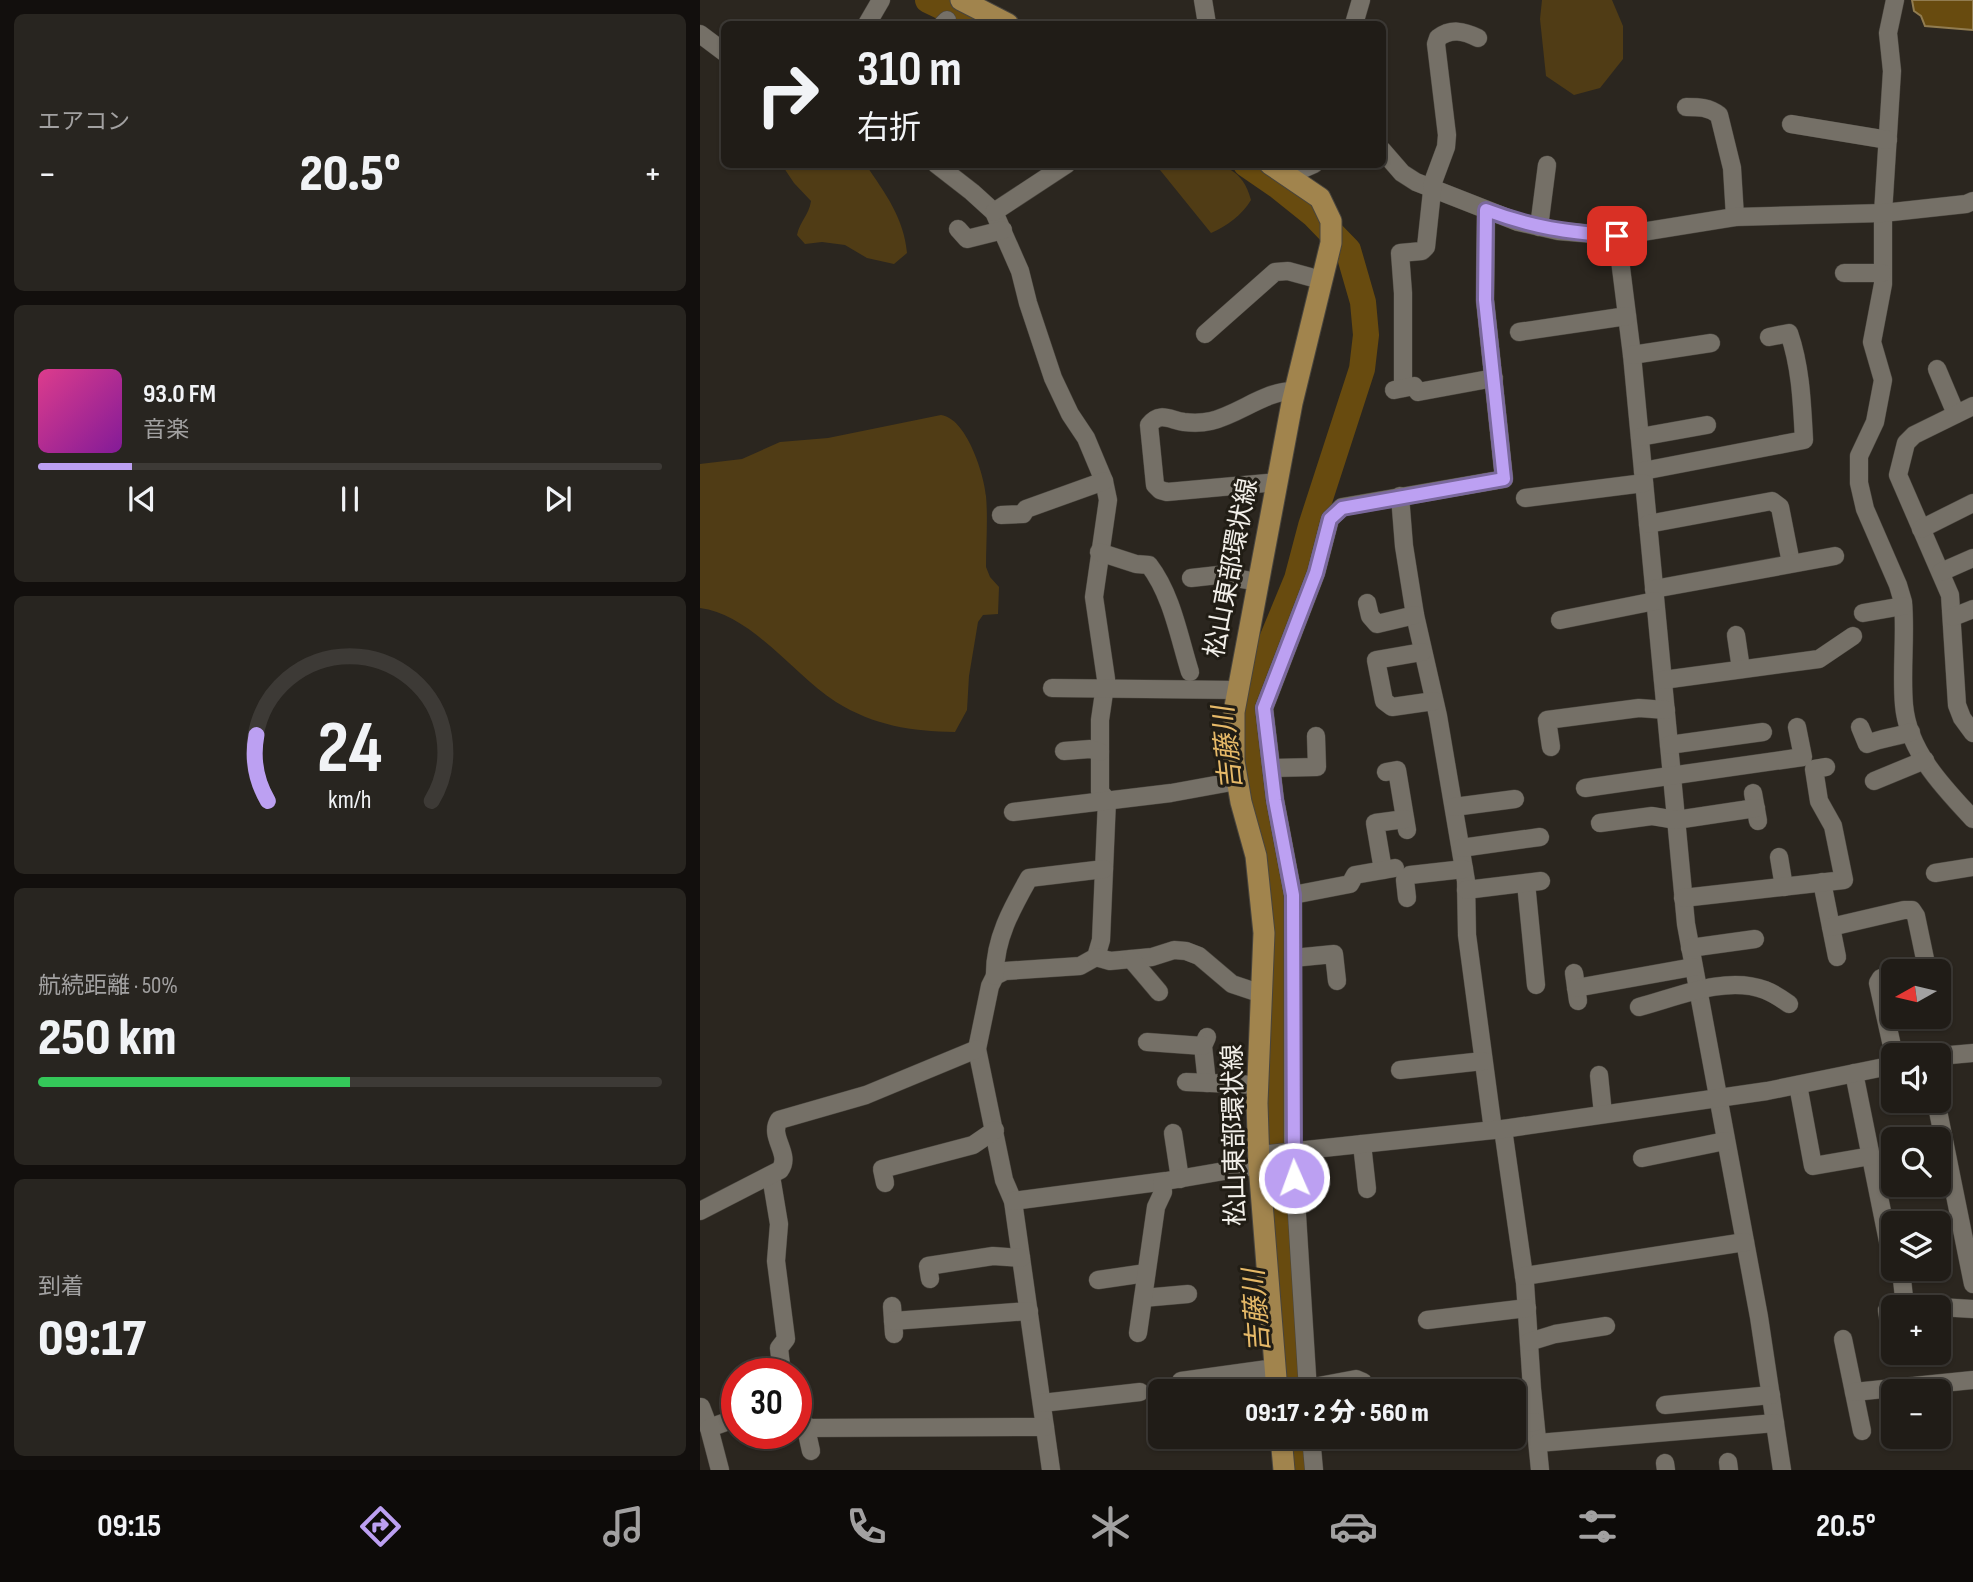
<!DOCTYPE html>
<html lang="ja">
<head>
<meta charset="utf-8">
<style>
  body { margin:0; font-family:"Sofia Sans Condensed","Noto Sans JP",sans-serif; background:#282520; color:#f1f3f6; height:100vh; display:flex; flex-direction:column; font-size:26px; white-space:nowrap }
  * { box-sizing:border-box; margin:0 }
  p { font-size:23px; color:#a2a1a1 }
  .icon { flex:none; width:38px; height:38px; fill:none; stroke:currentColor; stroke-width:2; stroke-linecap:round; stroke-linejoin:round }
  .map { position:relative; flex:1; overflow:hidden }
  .side { display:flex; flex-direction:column; gap:14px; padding:14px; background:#120f0d; width:700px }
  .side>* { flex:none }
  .guide { position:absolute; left:21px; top:21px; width:665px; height:147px; border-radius:10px; box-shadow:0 2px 5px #0004,0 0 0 2px #3d3a36; background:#201c17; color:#f1f3f6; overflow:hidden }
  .needle { width:46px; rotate:262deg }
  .fabs { position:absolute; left:1181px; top:959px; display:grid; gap:14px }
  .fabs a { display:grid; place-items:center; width:70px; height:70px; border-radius:10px; background:#201c17; box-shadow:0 2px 5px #0004,0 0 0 2px #3d3a36; font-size:35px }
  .speed { position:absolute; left:21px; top:1358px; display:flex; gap:14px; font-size:35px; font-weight:700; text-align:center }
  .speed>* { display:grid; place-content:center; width:91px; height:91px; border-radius:50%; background:#201c17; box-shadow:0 2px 5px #0004,0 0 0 2px #3d3a36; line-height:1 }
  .speed .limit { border:10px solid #d22; background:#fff; color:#111 }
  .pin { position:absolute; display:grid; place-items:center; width:60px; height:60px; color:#fff; margin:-30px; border-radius:14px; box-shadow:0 4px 10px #0006 }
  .me { position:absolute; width:77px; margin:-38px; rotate:358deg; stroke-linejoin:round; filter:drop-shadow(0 0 5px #0008) }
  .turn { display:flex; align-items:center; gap:24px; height:147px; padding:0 21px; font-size:32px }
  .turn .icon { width:91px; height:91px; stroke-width:2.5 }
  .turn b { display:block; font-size:49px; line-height:60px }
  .big { font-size:52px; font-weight:800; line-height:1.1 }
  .side .tile { flex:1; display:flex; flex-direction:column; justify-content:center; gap:10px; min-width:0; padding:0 24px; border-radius:10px; background:#282520 }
  .side .dial { align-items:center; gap:0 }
  .dial svg { height:182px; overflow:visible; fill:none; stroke:#3d3a36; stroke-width:7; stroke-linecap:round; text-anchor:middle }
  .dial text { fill:#f1f3f6; stroke:none }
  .song { display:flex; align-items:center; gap:21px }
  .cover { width:84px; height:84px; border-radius:10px; background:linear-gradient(135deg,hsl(330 70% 55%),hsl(290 70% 35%)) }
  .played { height:7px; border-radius:4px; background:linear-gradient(90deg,#bca0f2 15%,#3d3a36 15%) }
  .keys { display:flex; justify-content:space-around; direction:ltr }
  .heat { display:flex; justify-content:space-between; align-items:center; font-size:38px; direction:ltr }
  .charge { height:10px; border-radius:5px; background:linear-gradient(90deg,#34c759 50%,#3d3a36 0) }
  .trip { position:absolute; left:448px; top:1379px; width:378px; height:70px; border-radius:10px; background:#201c17; box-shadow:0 2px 5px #0004,0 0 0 2px #3d3a36; font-weight:800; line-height:70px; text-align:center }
  .tabs { display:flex; height:112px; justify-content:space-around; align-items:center; background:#0d0b09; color:#a2a1a1 }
  .tabs .icon { width:49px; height:49px }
  .tabs .current { color:#bca0f2 }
  .tabs b { font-size:32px; color:#f1f3f6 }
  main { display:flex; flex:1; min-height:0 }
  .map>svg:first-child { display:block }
  .green { fill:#503c15 }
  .water { fill:#684b0f; stroke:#917c50; stroke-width:2 }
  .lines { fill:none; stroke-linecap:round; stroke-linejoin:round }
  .river { stroke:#684b0f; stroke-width:26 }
  .minor-casing { stroke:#49453e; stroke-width:19 }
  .primary-casing { stroke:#49453e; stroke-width:23 }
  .minor { stroke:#757067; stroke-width:18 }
  .primary { stroke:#a1844d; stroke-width:21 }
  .route-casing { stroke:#7a689d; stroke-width:18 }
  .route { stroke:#bca0f2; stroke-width:12 }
  .labels { text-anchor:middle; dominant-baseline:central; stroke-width:6; stroke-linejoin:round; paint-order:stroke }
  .street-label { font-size:26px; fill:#f2efe9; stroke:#211d15 }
  .water-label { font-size:28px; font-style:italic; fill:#e6b968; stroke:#211d15 }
</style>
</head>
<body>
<main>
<section class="side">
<div class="tile"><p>エアコン</p>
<div class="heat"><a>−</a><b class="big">20.5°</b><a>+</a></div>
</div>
<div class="tile">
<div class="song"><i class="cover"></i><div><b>93.0 FM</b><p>音楽</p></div></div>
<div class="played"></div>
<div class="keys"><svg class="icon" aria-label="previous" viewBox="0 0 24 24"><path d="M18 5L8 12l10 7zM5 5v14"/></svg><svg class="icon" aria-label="pause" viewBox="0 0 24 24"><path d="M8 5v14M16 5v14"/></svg><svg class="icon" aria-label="next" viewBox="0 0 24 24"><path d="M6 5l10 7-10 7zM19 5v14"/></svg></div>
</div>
<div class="tile dial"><svg viewBox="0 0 100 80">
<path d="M14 69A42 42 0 1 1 86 69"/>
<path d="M14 69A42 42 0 0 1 9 40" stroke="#bca0f2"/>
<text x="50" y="56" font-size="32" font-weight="700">24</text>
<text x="50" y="72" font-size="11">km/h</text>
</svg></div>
<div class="tile"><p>航続距離 · 50%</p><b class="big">250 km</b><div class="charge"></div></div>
<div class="tile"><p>到着</p><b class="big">09:17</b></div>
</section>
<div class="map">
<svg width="1273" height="1470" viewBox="0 0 1273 1470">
  <rect width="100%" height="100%" fill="#2b261f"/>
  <!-- green -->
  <g class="green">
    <path d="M 842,0 L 912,0 L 923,26 L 923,59 L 900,88 L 874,95 L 846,76 L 840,19 Z"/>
    <path d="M 82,165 L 166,165 C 185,193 204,218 207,253 L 194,264 L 167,258 L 145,245 L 122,242 L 105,244 L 97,235 C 100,221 109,215 111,201 L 94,183 Z"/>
    <path d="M 456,165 C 495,164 539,152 551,200 C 542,215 527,226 511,233 Z"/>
    <path d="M 241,415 C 266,418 284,473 286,496 C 288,519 286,544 286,567 L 290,577 L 299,587 L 298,614 L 283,615 L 278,622 L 269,676 L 267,710 L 255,732 C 211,731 175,726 136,702 C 94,675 51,614 0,608 L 0,464 L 42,459 L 80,442 L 128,438 Z"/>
  </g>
  <!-- water -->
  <path class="water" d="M 1212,0 L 1273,0 L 1273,30 L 1225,26 L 1221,16 L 1214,11 Z"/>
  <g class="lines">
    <!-- river -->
    <g class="river">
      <path d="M 228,0 L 278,24"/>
      <path d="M 546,164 L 578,186 L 614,215 L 648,250 L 663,302 L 666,335 L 662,369 L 611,526 L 597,579 L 556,678 L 550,703 L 550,723 L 559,777 L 580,889 L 576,1115 L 594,1391"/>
      <path d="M 598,1437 L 600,1470"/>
    </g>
    <defs>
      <g id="minor">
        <path d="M 503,0 L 507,24"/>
        <path d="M 1195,0 L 1188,33 L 1192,71 L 1183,213 L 1183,284 L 1172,342 L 1183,380 L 1175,422 L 1159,456 L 1159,483 L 1165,509 L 1198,585 L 1203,602 C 1206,636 1201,670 1204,705 C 1208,751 1243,787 1273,819"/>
        <path d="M 167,24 L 181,0"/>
        <path d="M 243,24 L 247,20"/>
        <path d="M 654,24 L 661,0"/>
        <path d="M 0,34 L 24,52"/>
        <path d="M 986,107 C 999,107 1009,107 1019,115 L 1032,168 L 1035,217"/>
        <path d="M 1091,124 L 1188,140"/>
        <path d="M 682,150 L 702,173 L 716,182 L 818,222 L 858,231 L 917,236 L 1035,217 L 1183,213 L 1266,204 L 1273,201"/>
        <path d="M 236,164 L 272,192 L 294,212 L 320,271 L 328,303 L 353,378 L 370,414 L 386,438 L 404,481 L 408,500 L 394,597 L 406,679 L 400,720 L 400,792 L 407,800 L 401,940 L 396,957 L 380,966 L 305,971 L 295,976 L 290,986 L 277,1049 L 304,1180 L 313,1201 L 351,1470"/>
        <path d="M 587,176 L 614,164"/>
        <path d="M 294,212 L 367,164"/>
        <path d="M 839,227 L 847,165"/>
        <path d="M 258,229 L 267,239 L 303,230"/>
        <path d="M 917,236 L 932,355 L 986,924 L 1059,1317 L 1082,1470"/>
        <path d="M 1144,273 L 1182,273"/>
        <path d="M 819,332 L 927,316"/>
        <path d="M 505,334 L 575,272 L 588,271 L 621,280"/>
        <path d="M 932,355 L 1011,343"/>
        <path d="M 1237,369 L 1256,414"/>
        <path d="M 703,388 L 703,293 L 700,253 L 722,251 L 726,247 L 733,182 L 746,147 L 747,135 L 736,44 L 738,38 C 751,28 764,31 778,38"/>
        <path d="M 694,390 L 714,386 L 718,392 L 794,378"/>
        <path d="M 1273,406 L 1214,435 L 1206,443 L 1198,475 L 1250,595 L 1257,705 L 1262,718 L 1273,733"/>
        <path d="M 940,437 L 1007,425"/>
        <path d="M 943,471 L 1104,440 C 1102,404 1101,368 1089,333 L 1069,337"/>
        <path d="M 577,482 L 467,492 L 460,490 L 455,485 L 449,425 C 460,411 470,420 484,422 C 493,423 502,423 511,421 C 540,414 566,390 595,391"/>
        <path d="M 700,496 L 704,546 L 715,615 L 738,716 L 766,881 L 767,935 L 793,1130"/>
        <path d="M 825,498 L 944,483"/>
        <path d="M 301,515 L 323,514 L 326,509 L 404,481"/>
        <path d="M 948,524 L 1072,501 L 1080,507 L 1091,563"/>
        <path d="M 1221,529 L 1273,503"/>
        <path d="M 399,552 L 436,564 L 449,565 C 472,595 479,637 490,672"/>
        <path d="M 1241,572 L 1273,558"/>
        <path d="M 491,578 L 518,575 L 558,582"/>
        <path d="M 954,589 L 1135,556"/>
        <path d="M 667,603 L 670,616 L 677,624 L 715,615"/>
        <path d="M 1163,613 L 1203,606"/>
        <path d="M 1253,617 L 1273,609"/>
        <path d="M 860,620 L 955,601"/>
        <path d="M 1036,635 L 1041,669"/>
        <path d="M 722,652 L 676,660 L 684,701 L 692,707 L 734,701"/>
        <path d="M 963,680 L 1119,659 L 1153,636"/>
        <path d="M 352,688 L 538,690"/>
        <path d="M 1160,727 L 1167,744 C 1182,738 1196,737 1211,732"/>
        <path d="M 969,745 L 1063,732"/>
        <path d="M 851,747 L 847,720 L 939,708 L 966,710"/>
        <path d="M 364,751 L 390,749 L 400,752"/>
        <path d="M 572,768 L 617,767 L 616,736"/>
        <path d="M 686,772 L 697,770 L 707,830"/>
        <path d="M 1174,781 L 1225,760"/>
        <path d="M 885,788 L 1103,757 L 1097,727"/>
        <path d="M 1053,793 L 1058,821"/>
        <path d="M 754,807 L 815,799"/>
        <path d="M 313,812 L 471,793 L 537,781"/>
        <path d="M 900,823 L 952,816 L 976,820 L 1056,808"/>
        <path d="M 761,848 L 840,837"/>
        <path d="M 1079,857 L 1084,887"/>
        <path d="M 683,870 L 675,823 L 705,819"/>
        <path d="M 1235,873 L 1273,867"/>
        <path d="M 1122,882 L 1137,957"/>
        <path d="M 826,883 L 836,985"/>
        <path d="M 766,890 L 841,881"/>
        <path d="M 593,895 L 650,884 L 655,875 L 695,868"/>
        <path d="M 707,898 L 705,880 L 710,875 L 764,869"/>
        <path d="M 983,898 L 1144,880 L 1133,826 L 1119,801 L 1114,769 L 1126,767"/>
        <path d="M 1131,927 L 1204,910 L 1212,910 L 1216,916 L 1225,959 L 1224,965 L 1220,969 L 1208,971"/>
        <path d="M 990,948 L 1055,939"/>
        <path d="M 396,957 L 410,961 L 452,957 L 474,950 L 486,951 L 499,956 L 532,984 L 562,994"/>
        <path d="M 593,958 L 634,954 L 637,981"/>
        <path d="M 431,959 L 459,992"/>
        <path d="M 874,973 L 878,1001"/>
        <path d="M 1194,974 L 1181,978 L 1178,983 L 1194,1055"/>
        <path d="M 295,976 C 294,940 312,908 329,878 L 404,869"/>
        <path d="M 876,988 L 993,967"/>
        <path d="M 939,1007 C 977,997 1026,975 1065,990 C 1073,993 1082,999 1089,1004"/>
        <path d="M 507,1037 L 503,1046 L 507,1083"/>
        <path d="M 447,1042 L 503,1046"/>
        <path d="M 1239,1056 L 1273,1053"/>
        <path d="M 700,1070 L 783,1061"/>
        <path d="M 1154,1073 L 1194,1271 L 1209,1269"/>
        <path d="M 899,1075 L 903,1114"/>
        <path d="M 486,1082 L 558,1085"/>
        <path d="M 1098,1085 L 1113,1166 L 1171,1156"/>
        <path d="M 1236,1101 L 1273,1284"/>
        <path d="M 803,1129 L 825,1283 L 832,1389 L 840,1470"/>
        <path d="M 473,1133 L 480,1179"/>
        <path d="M 662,1144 L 667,1189"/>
        <path d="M 558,1155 L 803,1129 L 1067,1091 L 1194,1065"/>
        <path d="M 942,1158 L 1025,1141"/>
        <path d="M 71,1176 L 79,1224 L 76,1261 L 86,1339 L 79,1348 L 82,1374"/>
        <path d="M 185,1183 L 182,1169 L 273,1145 L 295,1130"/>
        <path d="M 313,1201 L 466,1181 L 559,1165"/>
        <path d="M 0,1211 L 80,1170 C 92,1154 68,1137 79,1120 L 166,1095 L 277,1049"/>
        <path d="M 1201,1270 L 1205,1307"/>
        <path d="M 824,1276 L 1045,1242"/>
        <path d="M 230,1279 L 228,1266 L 293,1256 L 321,1258"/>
        <path d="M 398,1280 L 446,1273"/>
        <path d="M 443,1298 L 488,1294"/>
        <path d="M 192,1306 L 194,1334"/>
        <path d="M 1239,1307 L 1273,1309"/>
        <path d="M 727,1320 L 827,1308"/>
        <path d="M 193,1321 L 329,1311"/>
        <path d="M 438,1333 L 456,1207 L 463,1192 L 462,1182"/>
        <path d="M 1191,1337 L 1187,1310 L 1194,1310"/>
        <path d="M 1143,1339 L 1162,1431"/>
        <path d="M 829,1342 L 855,1334 L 906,1326"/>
        <path d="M 481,1381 L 575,1368"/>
        <path d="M 608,1388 L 656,1379 L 663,1382 L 667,1391"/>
        <path d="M 608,1391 L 593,1151 L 593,895 L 575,800 L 564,708 L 616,573 L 630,519 L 642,507 L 804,479 L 785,300 L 786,210"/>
        <path d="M 1154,1392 L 1273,1380"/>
        <path d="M 342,1403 L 440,1392"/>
        <path d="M 965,1405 L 1071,1395"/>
        <path d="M 1,1407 L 9,1428"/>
        <path d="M 814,1423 L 835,1422"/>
        <path d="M 105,1424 L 111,1451"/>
        <path d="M 105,1428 L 345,1427"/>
        <path d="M 611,1437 L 614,1470"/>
        <path d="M 838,1443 L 1075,1423"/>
        <path d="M 1028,1462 L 1029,1470"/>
        <path d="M 965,1463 L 966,1470"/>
        <path d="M 20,1470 L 9,1428 L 37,1418"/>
      </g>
      <g id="primary">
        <path d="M 261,0 L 308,24"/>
        <path d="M 570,164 L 620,198 L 631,221 L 631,243 L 592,403 L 534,712 L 534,761 L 541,802 L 556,856 L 564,933 L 557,1103 L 559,1165 L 577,1391"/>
        <path d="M 581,1437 L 584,1470"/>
      </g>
    </defs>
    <!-- minor casing -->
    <use href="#minor" class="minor-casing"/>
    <!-- primary casing -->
    <use href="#primary" class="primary-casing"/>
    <!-- minor -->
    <use href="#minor" class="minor"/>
    <!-- primary -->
    <use href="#primary" class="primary"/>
  </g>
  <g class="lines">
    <defs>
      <path id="route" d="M 594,1178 L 593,895 L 575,800 L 564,708 L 616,573 L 630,519 L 642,508 L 804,479 L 785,300 L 786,210 C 834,228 866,232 917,236"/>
    </defs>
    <!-- route casing -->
    <use href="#route" class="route-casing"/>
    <!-- route -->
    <use href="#route" class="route"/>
  </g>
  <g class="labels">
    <!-- street labels -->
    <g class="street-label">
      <text transform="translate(532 568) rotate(-79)">松山東部環状線</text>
      <text transform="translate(535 1135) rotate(-91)">松山東部環状線</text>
    </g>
    <!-- water labels -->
    <g class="water-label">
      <text transform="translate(528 748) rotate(-96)">吉藤川</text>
      <text transform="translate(557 1311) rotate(-94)">吉藤川</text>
    </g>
  </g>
</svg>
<div class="fabs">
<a><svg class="needle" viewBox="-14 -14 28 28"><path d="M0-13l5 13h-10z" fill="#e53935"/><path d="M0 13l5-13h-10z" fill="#a2a1a1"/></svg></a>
<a><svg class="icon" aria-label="sound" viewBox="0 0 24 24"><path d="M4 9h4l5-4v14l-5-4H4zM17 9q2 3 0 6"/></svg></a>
<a><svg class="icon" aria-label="search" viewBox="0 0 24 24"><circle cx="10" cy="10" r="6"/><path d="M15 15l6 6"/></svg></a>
<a><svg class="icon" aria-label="layers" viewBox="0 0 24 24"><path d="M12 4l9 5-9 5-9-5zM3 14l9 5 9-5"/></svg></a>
<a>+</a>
<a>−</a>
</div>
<div class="speed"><div class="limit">30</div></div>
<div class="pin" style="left:917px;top:236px;background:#d93025"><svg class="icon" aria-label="arrive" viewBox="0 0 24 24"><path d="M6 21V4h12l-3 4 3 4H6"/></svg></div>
<svg class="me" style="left:594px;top:1178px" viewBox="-20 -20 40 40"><circle r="17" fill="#bca0f2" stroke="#fff" stroke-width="3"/><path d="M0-11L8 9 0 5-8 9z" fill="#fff"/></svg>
<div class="trip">09:17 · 2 分 · 560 m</div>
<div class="guide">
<div class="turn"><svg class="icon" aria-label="right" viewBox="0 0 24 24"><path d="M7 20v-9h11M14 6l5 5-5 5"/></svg><div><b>310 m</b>右折</div></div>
</div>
</div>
</main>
<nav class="tabs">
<b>09:15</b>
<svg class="icon current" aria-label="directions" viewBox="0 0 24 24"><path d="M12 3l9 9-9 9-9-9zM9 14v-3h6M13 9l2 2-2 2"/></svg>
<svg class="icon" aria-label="music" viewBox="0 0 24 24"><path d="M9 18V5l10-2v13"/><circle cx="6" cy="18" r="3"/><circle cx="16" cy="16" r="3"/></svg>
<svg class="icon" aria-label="phone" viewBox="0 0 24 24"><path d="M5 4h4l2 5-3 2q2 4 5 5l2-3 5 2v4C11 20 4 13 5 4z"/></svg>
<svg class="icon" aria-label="climate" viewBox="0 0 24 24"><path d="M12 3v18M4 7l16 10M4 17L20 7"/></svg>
<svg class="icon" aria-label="car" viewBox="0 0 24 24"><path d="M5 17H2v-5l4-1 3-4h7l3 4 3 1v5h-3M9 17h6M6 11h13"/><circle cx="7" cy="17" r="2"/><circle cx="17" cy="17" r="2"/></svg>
<svg class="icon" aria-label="filters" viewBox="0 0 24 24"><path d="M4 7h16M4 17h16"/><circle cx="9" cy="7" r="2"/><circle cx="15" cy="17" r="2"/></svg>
<b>20.5°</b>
</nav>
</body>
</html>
